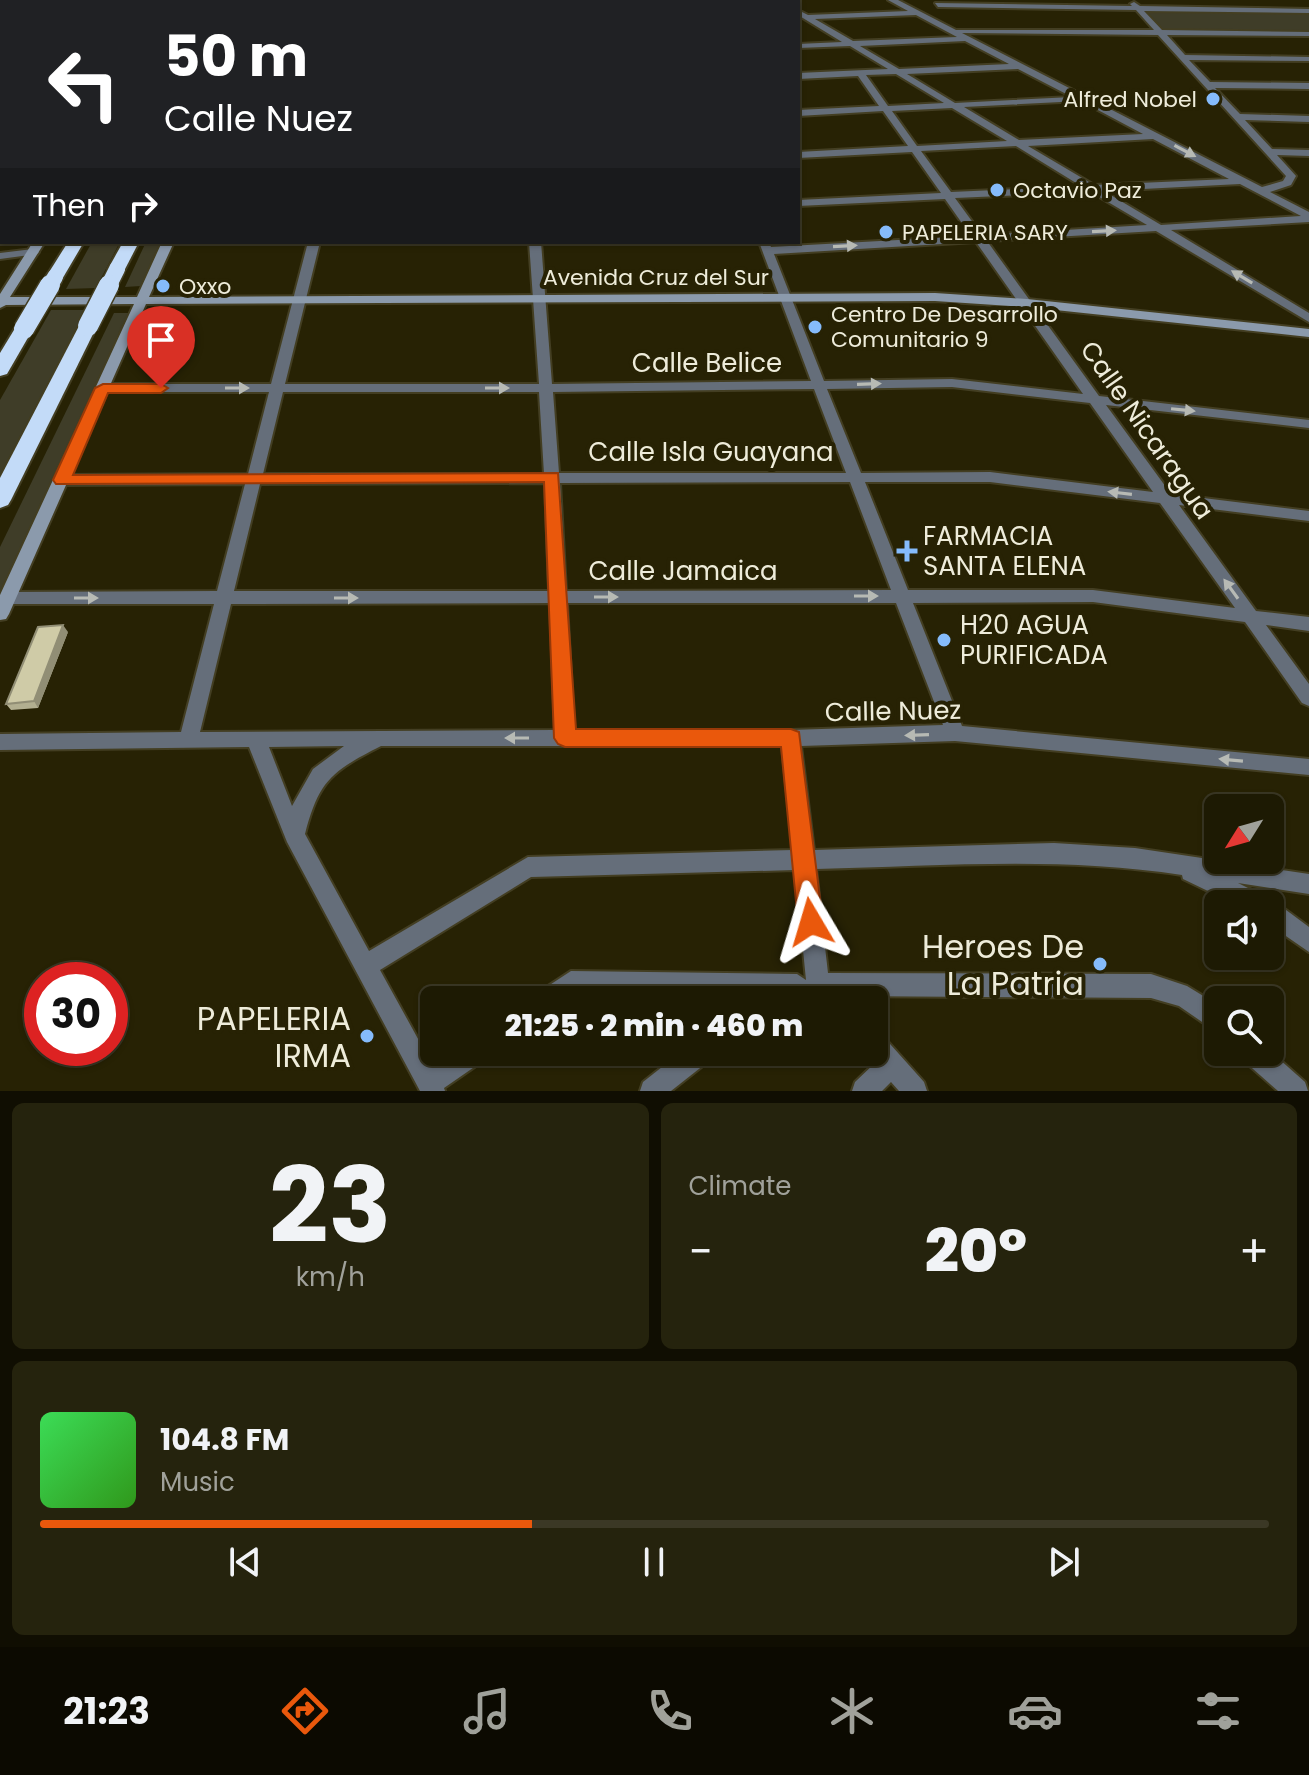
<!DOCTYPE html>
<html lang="en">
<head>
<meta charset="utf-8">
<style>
  body { margin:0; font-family:Poppins,sans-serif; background:#25230d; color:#f1f3f6; height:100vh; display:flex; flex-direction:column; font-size:30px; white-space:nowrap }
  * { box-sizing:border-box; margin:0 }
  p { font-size:26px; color:#a0a19a }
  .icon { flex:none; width:44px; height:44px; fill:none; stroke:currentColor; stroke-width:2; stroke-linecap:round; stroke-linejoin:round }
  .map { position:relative; height:1091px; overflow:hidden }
  .side { display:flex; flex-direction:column; gap:12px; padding:12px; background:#100e02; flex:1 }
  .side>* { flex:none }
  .top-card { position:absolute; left:0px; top:0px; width:800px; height:244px; box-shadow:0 2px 6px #0004,0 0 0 2px #3b3825; background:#202124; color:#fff; overflow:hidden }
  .needle { width:52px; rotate:233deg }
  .tools { position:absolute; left:1204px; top:794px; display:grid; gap:16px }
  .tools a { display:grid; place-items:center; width:80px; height:80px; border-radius:12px; background:#1d1a03; box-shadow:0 2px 6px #0004,0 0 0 2px #3b3825; font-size:40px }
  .speed { position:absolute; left:24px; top:962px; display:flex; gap:16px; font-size:40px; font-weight:700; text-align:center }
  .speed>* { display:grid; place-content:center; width:104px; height:104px; border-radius:50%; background:#1d1a03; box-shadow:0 2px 6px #0004,0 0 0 2px #3b3825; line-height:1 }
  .speed .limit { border:12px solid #d22; background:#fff; color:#111 }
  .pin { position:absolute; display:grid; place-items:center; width:68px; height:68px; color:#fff; margin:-82px -34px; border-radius:50% 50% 50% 0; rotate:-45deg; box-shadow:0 0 8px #0007 }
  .pin .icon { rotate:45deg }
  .me { position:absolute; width:88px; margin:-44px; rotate:353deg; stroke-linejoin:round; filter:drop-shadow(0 0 6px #0008) }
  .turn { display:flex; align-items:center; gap:28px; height:168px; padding:0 32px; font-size:36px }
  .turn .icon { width:104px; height:104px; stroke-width:2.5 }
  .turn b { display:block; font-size:56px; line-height:68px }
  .then { display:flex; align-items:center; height:76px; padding:0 32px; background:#0003; gap:16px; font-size:30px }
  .big { font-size:60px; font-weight:800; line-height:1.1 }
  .side .tile { flex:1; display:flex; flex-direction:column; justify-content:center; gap:12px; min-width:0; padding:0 28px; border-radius:12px; background:#25230d }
  .side .dial { align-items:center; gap:0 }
  .dial b { font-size:104px; line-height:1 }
  .song { display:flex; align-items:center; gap:24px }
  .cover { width:96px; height:96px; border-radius:12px; background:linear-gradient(135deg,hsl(130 70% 55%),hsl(110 70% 35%)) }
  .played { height:8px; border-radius:4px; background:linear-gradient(90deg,#ea580c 40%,#3b3825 40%) }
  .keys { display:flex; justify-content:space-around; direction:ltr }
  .heat { display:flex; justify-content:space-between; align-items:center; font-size:44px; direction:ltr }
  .side .tiles { flex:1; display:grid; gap:12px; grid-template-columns:1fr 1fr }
  .tile:last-child { grid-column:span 2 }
  .trip { position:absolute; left:420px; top:986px; width:468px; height:80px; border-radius:12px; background:#1d1a03; box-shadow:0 2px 6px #0004,0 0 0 2px #3b3825; font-weight:800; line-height:80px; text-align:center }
  .menu { display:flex; height:128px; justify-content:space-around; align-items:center; background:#0c0a01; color:#a0a19a }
  .menu .icon { width:56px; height:56px }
  .menu .current { color:#ea580c }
  .menu b { font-size:36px; color:#f1f3f6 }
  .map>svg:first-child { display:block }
  .green { fill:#3f3d28 }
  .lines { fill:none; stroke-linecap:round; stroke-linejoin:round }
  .street-casing { stroke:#433e22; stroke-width:4 }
  .secondary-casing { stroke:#433e22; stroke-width:4 }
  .highway-casing { stroke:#433e22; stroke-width:4 }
  .street { fill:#656e7a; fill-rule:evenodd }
  .secondary { fill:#8b9aac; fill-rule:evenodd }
  .highway { fill:#c3dbf8; fill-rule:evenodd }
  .highway-bridge-far1-casing { stroke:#433e22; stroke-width:19; stroke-linecap:butt }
  .highway-bridge-casing { stroke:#433e22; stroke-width:23; stroke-linecap:butt }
  .highway-bridge-far1 { stroke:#c3dbf8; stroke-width:16 }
  .highway-bridge { stroke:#c3dbf8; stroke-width:20 }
  .wall { fill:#b2af90 }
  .shaded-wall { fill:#918e75 }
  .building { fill:#cfcba7; stroke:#918e75; stroke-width:2 }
  .oneway { fill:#b7bab4 }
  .route { fill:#ea580c; stroke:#983908; stroke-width:2 }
  .poi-dot { fill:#85bbfb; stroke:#272204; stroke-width:3 }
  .labels { text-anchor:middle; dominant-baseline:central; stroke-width:8; stroke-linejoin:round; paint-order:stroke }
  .far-poi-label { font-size:22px; fill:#eeecda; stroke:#272204; text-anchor:start }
  .far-street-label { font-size:22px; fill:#eeecda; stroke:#272204 }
  .street-label { font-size:26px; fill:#eeecda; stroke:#272204 }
  .poi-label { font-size:26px; fill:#eeecda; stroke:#272204; text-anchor:start }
  .near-poi-label { font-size:32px; fill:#eeecda; stroke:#272204; text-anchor:end }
</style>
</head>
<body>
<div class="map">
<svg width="1309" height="1091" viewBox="0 0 1309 1091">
  <rect width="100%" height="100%" fill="#272204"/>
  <!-- green -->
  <g class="green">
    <path d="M 1144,10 L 1309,13 L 1309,32 L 1164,31 Z"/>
    <path d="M 92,242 L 120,242 L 96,288 L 66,289 Z"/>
    <path d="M 146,242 L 161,242 L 141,286 L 125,287 Z"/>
    <path d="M 51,310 L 86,310 L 0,475 L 0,400 Z"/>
    <path d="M 114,313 L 129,313 L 0,596 L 0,547 Z"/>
  </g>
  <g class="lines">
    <defs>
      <g id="street">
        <path d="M 371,0 L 379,0 L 370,2 Z"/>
        <rect x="516" y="0" width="8" height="2"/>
        <path d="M 536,0 L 592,0 L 533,2 Z"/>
        <rect x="662" y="0" width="8" height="2"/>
        <path d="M 775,0 L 784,0 L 786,2 L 777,2 Z"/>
        <path d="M 888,0 L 898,0 L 956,30 L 1154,30 L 1136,10 L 938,7 L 935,3 L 1132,6 L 1130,4 L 1134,2 L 1140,6 L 1309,9 L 1309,13 L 1144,11 L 1162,30 L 1309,32 L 1309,36 L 1167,35 L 1185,55 L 1309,57 L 1309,61 L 1189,60 L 1210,82 L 1309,83 L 1309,89 L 1215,88 L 1240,114 L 1309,116 L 1309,122 L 1245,120 L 1272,149 L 1309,150 L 1309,156 L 1277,155 L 1296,176 L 1291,185 L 1270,192 L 1309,212 L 1309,222 L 1171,230 L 1309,313 L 1309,322 L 1156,231 L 987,241 L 1099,396 L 1309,420 L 1309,428 L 1106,405 L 1171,494 L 1309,511 L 1309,521 L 1179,505 L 1256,611 L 1309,617 L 1309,631 L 1266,625 L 1309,684 L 1309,706 L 1302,703 L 1245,622 L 1093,602 L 913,603 L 962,726 L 1309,759 L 1309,775 L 955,741 L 801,746 L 814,850 L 1054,843 L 1135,848 L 1309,874 L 1309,894 L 1238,883 L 1266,897 L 1268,901 L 1278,904 L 1309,927 L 1309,952 L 1270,925 L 1270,904 L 1235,904 L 1183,879 L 1182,875 C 1060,856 938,866 816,869 L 828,973 L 1151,974 L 1187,986 L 1218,1005 L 1218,1033 L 1179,1006 L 1151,998 L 845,996 L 847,1000 L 818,1000 L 808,988 L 805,994 L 797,998 L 574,995 L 567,1000 L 535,1000 L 539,992 L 571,971 L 797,974 L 806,980 L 795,870 L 531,877 L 380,970 L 433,1066 L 453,1052 L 486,1052 L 483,1061 L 444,1088 L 445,1091 L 420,1091 L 287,842 L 249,747 L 0,750 L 0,734 L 181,732 L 214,604 L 8,604 L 2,602 L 0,597 L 8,592 L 217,591 L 245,484 L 62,485 L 55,480 L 62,475 L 248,474 L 269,392 L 103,392 L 96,388 L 103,384 L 271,384 L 308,242 L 320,242 L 285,384 L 539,384 L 529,242 L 541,242 L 552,384 L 811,381 L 759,242 L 769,242 L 771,247 L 971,236 L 945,199 L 798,206 L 798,200 L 941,193 L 912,152 L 798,158 L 798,152 L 908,146 L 883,111 L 798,116 L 798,110 L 879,106 L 858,76 L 798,79 L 798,73 L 888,69 L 850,46 L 798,48 L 798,44 L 842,42 L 798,15 L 798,10 L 808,15 L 908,11 ZM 916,15 L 957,37 L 853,41 L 815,19 ZM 962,33 L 1158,35 L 1286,176 L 1283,181 L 1262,187 ZM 965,41 L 1009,64 L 899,69 L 860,46 ZM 1018,69 L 1072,97 L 955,103 L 907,74 ZM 896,74 L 944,103 L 888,106 L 866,75 ZM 1081,101 L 1143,134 L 1019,140 L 964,107 ZM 952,108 L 1007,141 L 917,146 L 892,111 ZM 1153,139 L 1229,179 L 1094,185 L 1028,146 ZM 1016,146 L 1081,186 L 951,192 L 921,151 ZM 1240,184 L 1301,216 L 1161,225 L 1104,191 ZM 1091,192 L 1147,225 L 982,235 L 955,198 ZM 976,242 L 1083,394 L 952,379 L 824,381 L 774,254 ZM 952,387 L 1090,403 L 1153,492 L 990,472 L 861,473 L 827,389 ZM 814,389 L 846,473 L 559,473 L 553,392 ZM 283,392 L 539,392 L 544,474 L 263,474 ZM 850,482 L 891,590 L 566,591 L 560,483 ZM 865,482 L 990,482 L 1160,503 L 1235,608 L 1093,590 L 908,590 ZM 545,483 L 549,591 L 234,591 L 260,484 ZM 550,603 L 555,730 L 200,732 L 231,604 ZM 567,603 L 896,603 L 943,725 L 791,730 L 574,730 ZM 344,746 L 313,769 L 292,806 L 269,747 ZM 381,746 L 782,746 L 793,850 L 528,857 L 369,951 L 305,834 C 319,780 332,771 381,746 Z"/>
        <rect x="0" y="4" width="2" height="4"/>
        <rect x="0" y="33" width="2" height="4"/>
        <rect x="0" y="69" width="2" height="6"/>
        <path d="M 2,103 L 2,112 L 0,113 L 0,104 Z"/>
        <rect x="0" y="160" width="2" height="6"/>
        <path d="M 33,249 L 39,252 L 37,254 L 0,259 L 0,253 Z"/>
        <path d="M 874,1031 L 882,1035 L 924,1082 L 927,1091 L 899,1091 L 891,1082 L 882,1091 L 852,1091 L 855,1082 L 875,1063 L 866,1052 L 874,1052 Z"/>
        <path d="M 1270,1051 L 1305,1082 L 1308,1091 L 1278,1091 L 1244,1061 L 1241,1052 Z"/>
        <path d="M 681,1052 L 712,1052 L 709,1061 L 671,1091 L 640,1091 L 643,1082 Z"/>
      </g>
      <g id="secondary">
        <path d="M 188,0 L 196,0 L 187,2 Z"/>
        <path d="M 273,0 L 281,0 L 272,2 Z"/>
        <path d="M 33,242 L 45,242 L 10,297 L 137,297 L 162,242 L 174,242 L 149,297 L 935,293 L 1027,299 L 1309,329 L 1309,337 L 1027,307 L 935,301 L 146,304 L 9,614 L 6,619 L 0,620 L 0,595 L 134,304 L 6,305 L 0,308 L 0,294 Z"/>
      </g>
      <g id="highway">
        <path d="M 68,242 L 84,242 L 61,281 L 49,281 L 46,277 Z"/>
        <path d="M 123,242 L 139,242 L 123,273 L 111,273 L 108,269 Z"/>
        <path d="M 88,320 L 97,326 L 11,500 L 8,505 L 0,508 L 0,478 L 79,326 Z"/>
        <path d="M 24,323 L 33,329 L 7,374 L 0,376 L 0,353 L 17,325 Z"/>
      </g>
    </defs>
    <!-- street casing -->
    <use href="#street" class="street-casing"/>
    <!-- secondary casing -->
    <use href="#secondary" class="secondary-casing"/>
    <!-- highway casing -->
    <use href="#highway" class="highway-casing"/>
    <!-- street -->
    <use href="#street" class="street"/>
    <!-- secondary -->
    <use href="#secondary" class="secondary"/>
    <!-- highway -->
    <use href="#highway" class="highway"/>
    <defs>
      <g id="highway-bridge-far1">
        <path d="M 49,287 L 55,277"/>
        <path d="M 108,287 L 117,269"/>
      </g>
      <g id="highway-bridge">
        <path d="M 88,326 L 109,285"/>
        <path d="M 24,329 L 50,285"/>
      </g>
    </defs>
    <!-- highway-bridge-far1 casing -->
    <use href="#highway-bridge-far1" class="highway-bridge-far1-casing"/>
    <!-- highway-bridge casing -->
    <use href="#highway-bridge" class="highway-bridge-casing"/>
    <!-- highway-bridge-far1 -->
    <use href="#highway-bridge-far1" class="highway-bridge-far1"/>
    <!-- highway-bridge -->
    <use href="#highway-bridge" class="highway-bridge"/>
  </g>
  <!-- wall -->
  <path class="wall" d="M 68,632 L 38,708 L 11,710 L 6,704 Z"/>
  <!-- shaded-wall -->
  <path class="shaded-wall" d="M 63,625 L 68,632 L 38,708 L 34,701 Z"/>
  <!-- building -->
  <path class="building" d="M 63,625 L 34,701 L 6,704 L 38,627 Z"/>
  <!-- one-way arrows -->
  <defs><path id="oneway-solid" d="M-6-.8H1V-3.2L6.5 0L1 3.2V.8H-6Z" transform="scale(2)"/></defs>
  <g class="oneway">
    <use href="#oneway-solid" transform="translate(1185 151) rotate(28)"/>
    <use href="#oneway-solid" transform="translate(1104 231) rotate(-3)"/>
    <use href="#oneway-solid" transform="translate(845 246) rotate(-3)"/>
    <use href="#oneway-solid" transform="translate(1242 277) rotate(-149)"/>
    <use href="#oneway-solid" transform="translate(869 384) rotate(-2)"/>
    <use href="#oneway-solid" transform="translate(237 388)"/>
    <use href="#oneway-solid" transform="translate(497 388)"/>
    <use href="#oneway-solid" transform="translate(1183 410) rotate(6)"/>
    <use href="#oneway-solid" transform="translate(1120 493) rotate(-173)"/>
    <use href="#oneway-solid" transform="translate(1231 589) rotate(-126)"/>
    <use href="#oneway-solid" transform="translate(866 596)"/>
    <use href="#oneway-solid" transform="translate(606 597)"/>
    <use href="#oneway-solid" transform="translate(86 598)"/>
    <use href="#oneway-solid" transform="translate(346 598)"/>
    <use href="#oneway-solid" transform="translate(917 735) rotate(178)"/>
    <use href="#oneway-solid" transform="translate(517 738) rotate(-180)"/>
    <use href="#oneway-solid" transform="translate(1231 760) rotate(-175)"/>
  </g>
  <!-- route -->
  <path class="route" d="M 103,384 L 161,384 L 168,388 L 161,393 L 108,393 L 73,475 L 558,473 L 576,729 L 791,729 L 799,732 L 823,922 L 819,931 L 811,935 L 802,931 L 798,922 L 781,747 L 565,747 L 558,744 L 554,738 L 544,482 L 56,484 L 53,480 L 95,388 Z"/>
  <!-- markers -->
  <g class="poi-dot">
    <circle cx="1213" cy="99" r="8"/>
    <circle cx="997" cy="190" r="8"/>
    <circle cx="886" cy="232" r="8"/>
    <circle cx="163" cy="286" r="8"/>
    <circle cx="815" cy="327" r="8"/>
    <path d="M903 539h8v8h8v8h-8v8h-8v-8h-8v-8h8z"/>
    <circle cx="944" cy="640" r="8"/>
    <circle cx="1100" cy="964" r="8"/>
    <circle cx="367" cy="1036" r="8"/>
  </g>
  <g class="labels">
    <!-- far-poi labels -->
    <g class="far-poi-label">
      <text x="1197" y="99" text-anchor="end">Alfred Nobel</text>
      <text x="1013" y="190">Octavio Paz</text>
      <text x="902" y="232">PAPELERIA SARY</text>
      <text x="179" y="286">Oxxo</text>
      <text x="831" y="314">Centro De Desarrollo<tspan x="831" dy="25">Comunitario 9</tspan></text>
    </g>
    <!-- far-street labels -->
    <g class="far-street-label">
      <text x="656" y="277">Avenida Cruz del Sur</text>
    </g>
    <!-- street labels -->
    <g class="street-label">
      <text x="707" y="363">Calle Belice</text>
      <text transform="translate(1147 430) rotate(55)">Calle Nicaragua</text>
      <text x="711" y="452">Calle Isla Guayana</text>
      <text x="683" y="571">Calle Jamaica</text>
      <text transform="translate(893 711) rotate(-1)">Calle Nuez</text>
    </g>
    <!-- poi labels -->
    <g class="poi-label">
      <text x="923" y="536">FARMACIA<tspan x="923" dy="30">SANTA ELENA</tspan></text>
      <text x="960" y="625">H20 AGUA<tspan x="960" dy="30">PURIFICADA</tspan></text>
    </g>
    <!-- near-poi labels -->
    <g class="near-poi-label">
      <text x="1084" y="946">Heroes De<tspan x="1084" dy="37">La Patria</tspan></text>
      <text x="351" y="1018">PAPELERIA<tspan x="351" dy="37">IRMA</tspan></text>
    </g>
  </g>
</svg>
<div class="tools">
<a><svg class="needle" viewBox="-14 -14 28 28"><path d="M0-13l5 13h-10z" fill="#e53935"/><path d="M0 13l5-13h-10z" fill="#a0a19a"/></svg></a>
<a><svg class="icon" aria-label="sound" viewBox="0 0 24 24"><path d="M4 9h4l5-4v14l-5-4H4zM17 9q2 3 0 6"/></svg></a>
<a><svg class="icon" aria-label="search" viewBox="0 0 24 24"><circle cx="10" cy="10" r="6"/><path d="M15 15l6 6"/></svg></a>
</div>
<div class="speed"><div class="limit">30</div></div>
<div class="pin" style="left:161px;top:388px;background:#d93025"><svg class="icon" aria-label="arrive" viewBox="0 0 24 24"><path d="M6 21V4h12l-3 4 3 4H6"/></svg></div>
<svg class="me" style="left:811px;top:922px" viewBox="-20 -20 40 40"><path d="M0-17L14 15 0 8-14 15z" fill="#ea580c" stroke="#fff" stroke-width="4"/></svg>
<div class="trip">21:25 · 2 min · 460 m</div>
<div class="top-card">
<div class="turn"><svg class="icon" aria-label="left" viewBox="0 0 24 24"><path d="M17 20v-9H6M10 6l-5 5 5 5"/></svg><div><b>50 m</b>Calle Nuez</div></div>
<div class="then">Then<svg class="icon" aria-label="right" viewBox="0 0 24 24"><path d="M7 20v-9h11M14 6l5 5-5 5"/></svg></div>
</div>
</div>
<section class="side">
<div class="tiles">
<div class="tile dial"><b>23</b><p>km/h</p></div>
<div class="tile"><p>Climate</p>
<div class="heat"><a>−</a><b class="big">20°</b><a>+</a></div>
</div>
<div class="tile">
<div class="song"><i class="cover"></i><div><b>104.8 FM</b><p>Music</p></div></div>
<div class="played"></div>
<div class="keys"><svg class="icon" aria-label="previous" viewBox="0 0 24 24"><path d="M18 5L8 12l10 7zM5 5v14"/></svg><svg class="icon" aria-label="pause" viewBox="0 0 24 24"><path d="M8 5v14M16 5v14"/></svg><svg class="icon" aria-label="next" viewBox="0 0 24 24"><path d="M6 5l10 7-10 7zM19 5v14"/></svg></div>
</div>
</div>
</section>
<nav class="menu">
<b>21:23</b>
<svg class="icon current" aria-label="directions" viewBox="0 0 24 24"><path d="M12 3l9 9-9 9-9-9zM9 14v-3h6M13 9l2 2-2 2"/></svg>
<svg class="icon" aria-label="music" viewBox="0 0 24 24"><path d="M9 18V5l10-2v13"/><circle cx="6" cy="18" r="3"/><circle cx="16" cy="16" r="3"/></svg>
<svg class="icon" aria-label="phone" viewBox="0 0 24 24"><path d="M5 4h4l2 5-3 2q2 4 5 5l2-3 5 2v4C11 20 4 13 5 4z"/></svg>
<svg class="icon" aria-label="climate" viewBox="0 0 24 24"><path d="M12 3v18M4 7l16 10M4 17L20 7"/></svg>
<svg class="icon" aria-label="car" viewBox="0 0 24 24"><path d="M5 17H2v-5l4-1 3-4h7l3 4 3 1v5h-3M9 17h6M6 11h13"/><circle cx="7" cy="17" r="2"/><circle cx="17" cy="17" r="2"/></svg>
<svg class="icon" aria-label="filters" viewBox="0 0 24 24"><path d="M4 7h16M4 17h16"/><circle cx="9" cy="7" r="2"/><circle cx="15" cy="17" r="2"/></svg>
</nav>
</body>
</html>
